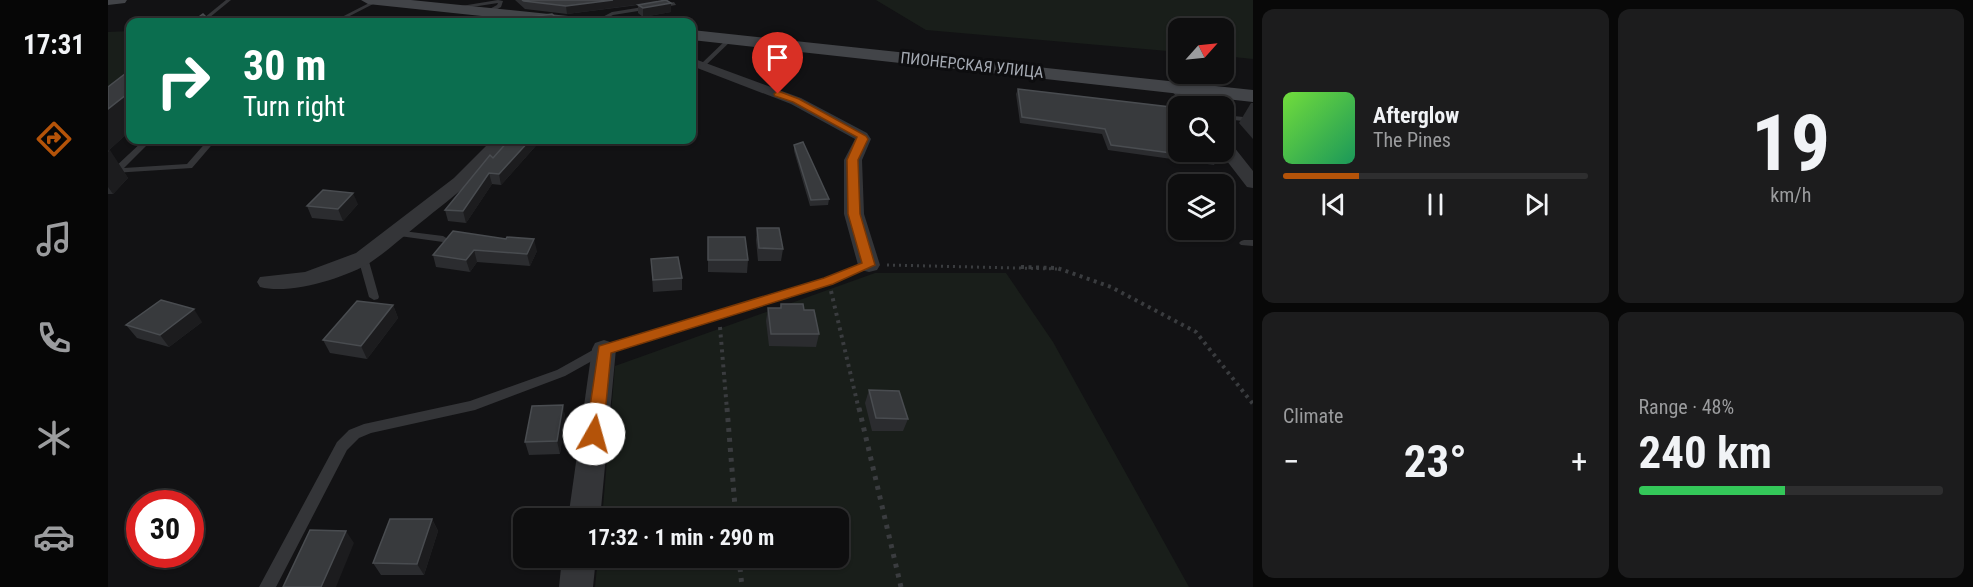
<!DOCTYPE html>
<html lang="en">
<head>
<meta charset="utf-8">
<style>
  body { margin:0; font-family:"Roboto Condensed",sans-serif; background:#1c1c1d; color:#f1f3f6; height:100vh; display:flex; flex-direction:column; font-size:22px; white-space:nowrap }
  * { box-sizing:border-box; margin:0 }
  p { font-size:20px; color:#9b9c9e }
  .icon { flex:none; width:33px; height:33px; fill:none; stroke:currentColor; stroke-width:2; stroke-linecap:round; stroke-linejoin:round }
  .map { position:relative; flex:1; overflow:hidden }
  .sheet { display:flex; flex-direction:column; gap:9px; padding:9px; background:#080808; width:720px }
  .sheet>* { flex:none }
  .banner { position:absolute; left:18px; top:18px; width:570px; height:126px; border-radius:12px; box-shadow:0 2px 4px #0004,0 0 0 2px #2e2e2f; background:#0b6e4f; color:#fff; overflow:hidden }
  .needle { width:39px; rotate:63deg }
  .fabs { position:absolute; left:1060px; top:18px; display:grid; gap:12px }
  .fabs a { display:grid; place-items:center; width:66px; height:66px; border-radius:12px; background:#0e0e0f; box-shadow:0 2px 4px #0004,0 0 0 2px #2e2e2f; font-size:30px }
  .speed { position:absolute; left:18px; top:490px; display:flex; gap:12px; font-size:30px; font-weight:700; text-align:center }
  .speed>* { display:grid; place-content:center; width:78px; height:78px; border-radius:50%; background:#0e0e0f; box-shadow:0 2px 4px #0004,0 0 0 2px #2e2e2f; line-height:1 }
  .speed .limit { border:9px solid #d22; background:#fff; color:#111 }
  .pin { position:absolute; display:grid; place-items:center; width:51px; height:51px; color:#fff; margin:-62px -26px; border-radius:50% 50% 50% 0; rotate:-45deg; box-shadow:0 0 6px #0007 }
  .pin .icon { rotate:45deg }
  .me { position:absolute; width:66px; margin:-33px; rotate:7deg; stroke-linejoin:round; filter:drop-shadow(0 0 4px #0008) }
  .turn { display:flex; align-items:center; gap:21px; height:126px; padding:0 18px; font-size:27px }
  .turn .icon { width:78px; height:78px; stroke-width:2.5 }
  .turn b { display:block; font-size:42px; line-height:51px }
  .big { font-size:45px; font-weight:700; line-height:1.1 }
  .sheet .tile { flex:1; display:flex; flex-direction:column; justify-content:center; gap:9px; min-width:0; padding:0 21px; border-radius:12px; background:#1c1c1d }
  .sheet .dial { align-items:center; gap:0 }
  .dial b { font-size:78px; line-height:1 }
  .song { display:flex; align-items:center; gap:18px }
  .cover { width:72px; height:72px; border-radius:9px; background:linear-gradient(135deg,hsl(100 70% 55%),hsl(150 70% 35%)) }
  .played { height:6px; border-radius:3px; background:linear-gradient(90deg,#b45309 25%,#2e2e2f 25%) }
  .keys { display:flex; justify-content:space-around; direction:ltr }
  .heat { display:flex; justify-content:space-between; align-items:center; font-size:33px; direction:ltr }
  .charge { height:9px; border-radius:4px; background:linear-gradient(90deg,#34c759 48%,#2e2e2f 0) }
  .sheet .tiles { flex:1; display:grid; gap:9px; grid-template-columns:repeat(2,1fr) }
  .trip { position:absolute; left:405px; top:508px; width:336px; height:60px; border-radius:12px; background:#0e0e0f; box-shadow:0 2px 4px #0004,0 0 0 2px #2e2e2f; font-weight:700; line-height:60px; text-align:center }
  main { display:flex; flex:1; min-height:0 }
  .tabs { display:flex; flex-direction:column; width:108px; justify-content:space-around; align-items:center; background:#060606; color:#9b9c9e }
  .tabs .icon { width:42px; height:42px }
  .tabs .on { color:#b45309 }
  .tabs b { font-size:27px; color:#f1f3f6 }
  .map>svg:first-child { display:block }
  .green { fill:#191e1a }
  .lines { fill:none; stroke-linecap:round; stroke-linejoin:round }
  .path-far2 { stroke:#3a3c3f; stroke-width:3; stroke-dasharray:2 4; stroke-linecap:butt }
  .path-far1 { stroke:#3a3c3f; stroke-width:4; stroke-dasharray:3 4.5; stroke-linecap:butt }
  .path { stroke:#3a3c3f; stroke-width:5; stroke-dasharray:4 6; stroke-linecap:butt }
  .lane { fill:#343538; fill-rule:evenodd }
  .street { fill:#343538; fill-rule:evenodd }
  .secondary { fill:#424448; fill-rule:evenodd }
  .wall { fill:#2b2c2f }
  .shaded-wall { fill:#1c1c1e }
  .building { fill:#383a3d; stroke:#494c50; stroke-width:1.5 }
  .route { fill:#b45309; stroke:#753606; stroke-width:1.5 }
  .labels { text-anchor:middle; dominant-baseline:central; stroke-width:6; stroke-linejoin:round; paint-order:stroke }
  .far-street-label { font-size:16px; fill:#a5aab3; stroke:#0d0d0f }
</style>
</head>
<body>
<main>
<nav class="tabs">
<b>17:31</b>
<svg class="icon on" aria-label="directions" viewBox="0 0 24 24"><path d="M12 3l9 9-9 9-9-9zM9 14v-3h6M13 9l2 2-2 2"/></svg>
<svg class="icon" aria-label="music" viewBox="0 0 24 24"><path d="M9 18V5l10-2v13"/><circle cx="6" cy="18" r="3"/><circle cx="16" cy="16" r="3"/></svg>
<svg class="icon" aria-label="phone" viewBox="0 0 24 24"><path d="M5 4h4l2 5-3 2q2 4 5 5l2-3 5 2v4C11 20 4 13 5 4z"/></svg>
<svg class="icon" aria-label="climate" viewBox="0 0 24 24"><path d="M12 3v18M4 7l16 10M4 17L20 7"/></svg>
<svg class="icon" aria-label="car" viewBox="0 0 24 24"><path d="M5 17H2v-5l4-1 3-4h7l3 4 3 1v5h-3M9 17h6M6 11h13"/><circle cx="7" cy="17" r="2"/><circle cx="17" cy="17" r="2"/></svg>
</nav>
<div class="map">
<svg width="1145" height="587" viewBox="0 0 1145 587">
  <rect width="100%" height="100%" fill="#121214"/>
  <!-- green -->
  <g class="green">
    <path d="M 768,0 L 1145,0 L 1145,59 L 1116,56 L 1116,28 L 1071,28 L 1071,52 L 818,30 Z"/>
    <path d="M 22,31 L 22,69 L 0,88 L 0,32 Z"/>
    <path d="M 767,273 L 898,273 L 945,342 L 1081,587 L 487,587 L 490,558 L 730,558 L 730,519 L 494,519 L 507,366 Z"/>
  </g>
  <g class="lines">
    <!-- path-far2 -->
    <path class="path-far2" d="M 779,265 L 951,269"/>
    <!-- path-far1 -->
    <g class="path-far1">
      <path d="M 913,267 L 949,268 L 1003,287 L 1088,332 L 1145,404"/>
      <path d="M 723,291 L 751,410"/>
      <path d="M 612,327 L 619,410"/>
    </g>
    <!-- path -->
    <g class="path">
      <path d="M 619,408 L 628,519"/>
      <path d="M 751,408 L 793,587"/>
      <path d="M 631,558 L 634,587"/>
    </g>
    <!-- lane -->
    <g class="lane">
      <path d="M 118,0 L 123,0 L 96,22 L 91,22 Z"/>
      <path d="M 267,0 L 271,1 L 230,22 L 224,22 Z"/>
      <path d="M 390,0 L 395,1 L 393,7 L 378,15 L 376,12 L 389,5 L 390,3 L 344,10 L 341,8 Z"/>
      <path d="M 566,2 L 568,5 L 505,15 L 491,22 L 485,22 L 504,12 Z"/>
      <path d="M 620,38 L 625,39 L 597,66 L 593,66 L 593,64 Z"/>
      <path d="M 1116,115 L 1145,118 L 1145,122 L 1116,119 Z"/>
      <path d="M 36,140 L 44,140 L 16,168 L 79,164 L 100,140 L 108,140 L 84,168 L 5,173 L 5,169 Z"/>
      <path d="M 287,230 L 335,236 L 340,239 L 335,242 L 284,235 L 282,233 L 284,231 Z"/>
      <path d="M 1136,240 L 1145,240 L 1145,246 L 1133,245 L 1131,243 L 1133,241 Z"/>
      <path d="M 255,255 L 260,258 L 271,297 L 270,299 L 266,300 L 261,297 L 250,258 Z"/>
      <path d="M 761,262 L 766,265 L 765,267 L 724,283 L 500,352 L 457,376 L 367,410 L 263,433 L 251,438 L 239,450 L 168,587 L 151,587 L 229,442 L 241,430 L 256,424 L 362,401 L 449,370 L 492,346 L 716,279 Z"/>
    </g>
    <!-- street -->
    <g class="street">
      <path d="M 584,58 L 693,98 L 759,133 L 763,139 L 754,160 L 756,214 L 772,265 L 769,270 L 761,272 L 753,270 L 750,265 L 736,214 L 736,160 L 747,139 L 683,104 L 584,66 Z"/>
      <path d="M 1067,83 L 1072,84 L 1092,106 L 1077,106 L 1060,87 Z"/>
      <path d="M 384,140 L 401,140 C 376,175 339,201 306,228 C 292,239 278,252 263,262 C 238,278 182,295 152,287 L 149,282 L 152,277 L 197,272 L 248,253 L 346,178 Z"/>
      <path d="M 1116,140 L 1122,142 L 1145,171 L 1145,188 L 1139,187 L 1112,152 L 1116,152 Z"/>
      <path d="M 496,340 L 505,343 L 508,349 L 492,519 L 460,519 L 484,349 L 487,343 Z"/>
      <path d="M 454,558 L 488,558 L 485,587 L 451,587 Z"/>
    </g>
    <!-- secondary -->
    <g class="secondary">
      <path d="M 0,0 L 19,0 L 17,3 L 0,5 Z"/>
      <path d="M 253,0 L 303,0 L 470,17 L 478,22 L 430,22 L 260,4 Z"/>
      <path d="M 584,30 L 1145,90 L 1145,102 L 584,40 Z"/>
    </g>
  </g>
  <!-- wall -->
  <g class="wall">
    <path d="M 407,0 L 549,0 L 549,2 L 563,12 L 535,17 L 530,13 L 530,5 L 459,14 L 417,9 Z"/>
    <path d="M 22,70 L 22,131 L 1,150 L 20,178 L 5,194 L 0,194 L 0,87 Z"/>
    <path d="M 910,89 L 1109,159 L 1106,165 L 1000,150 L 994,134 L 912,123 L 908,94 Z"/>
    <path d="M 1143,103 L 1145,103 L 1145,139 L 1131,123 Z"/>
    <path d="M 401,140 L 433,140 L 393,185 L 384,184 L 358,223 L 340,221 L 337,210 Z"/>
    <path d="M 686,145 L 721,199 L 720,205 L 702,206 L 686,151 Z"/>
    <path d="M 250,204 L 235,221 L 204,218 L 199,206 Z"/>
    <path d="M 649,228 L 675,249 L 673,261 L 650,261 L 648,240 Z"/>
    <path d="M 345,231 L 429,251 L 422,266 L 369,262 L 362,272 L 328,267 L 325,255 Z"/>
    <path d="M 600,237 L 640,260 L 639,273 L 600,272 Z"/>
    <path d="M 543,259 L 574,278 L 574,290 L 545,292 Z"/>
    <path d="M 673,304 L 696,310 L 711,334 L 708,347 L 661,346 L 658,321 L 660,308 L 672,308 Z"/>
    <path d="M 285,305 L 290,318 L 259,359 L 222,353 L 215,340 Z"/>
    <path d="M 94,322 L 61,347 L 29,338 L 18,325 Z"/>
    <path d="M 761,390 L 800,419 L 795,431 L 764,431 L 757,403 Z"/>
    <path d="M 455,405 L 457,418 L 452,454 L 421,455 L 417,442 Z"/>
    <path d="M 324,519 L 330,531 L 316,575 L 273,575 L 265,563 Z"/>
  </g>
  <!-- shaded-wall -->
  <g class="shaded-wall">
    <path d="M 505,0 L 549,0 L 549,2 L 459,14 L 458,6 Z"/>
    <path d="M 563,3 L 563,12 L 535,17 L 535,8 Z"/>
    <path d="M 18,95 L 22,101 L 22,131 L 0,151 L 0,109 Z"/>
    <path d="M 422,140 L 433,140 L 393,185 L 391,174 Z"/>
    <path d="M 2,150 L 20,178 L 5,194 L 0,187 L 0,152 Z"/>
    <path d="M 381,173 L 384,184 L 358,223 L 355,211 Z"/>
    <path d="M 245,193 L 250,204 L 235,221 L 230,209 Z"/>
    <path d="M 426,239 L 429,251 L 422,266 L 419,254 Z"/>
    <path d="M 366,250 L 369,262 L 362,272 L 358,260 Z"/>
    <path d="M 285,305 L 290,318 L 259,359 L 253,346 Z"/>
    <path d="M 86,309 L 94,322 L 61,347 L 52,335 Z"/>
    <path d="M 455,405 L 457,418 L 452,454 L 449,441 Z"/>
    <path d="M 324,519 L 330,531 L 316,575 L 309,564 Z"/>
    <path d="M 238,531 L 246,543 L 228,587 L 213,587 Z"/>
  </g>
  <!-- building -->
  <g class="building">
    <path d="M 414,0 L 505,0 L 458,6 L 416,1 Z"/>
    <path d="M 558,0 L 563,3 L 535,8 L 530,5 Z"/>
    <path d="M 95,14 L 103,22 L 84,22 Z"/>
    <path d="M 444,14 L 453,22 L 397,22 L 395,20 L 399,20 Z"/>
    <path d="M 22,70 L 22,94 L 18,95 L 0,109 L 0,87 Z"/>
    <path d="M 910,89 L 1071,108 L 1071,152 L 1104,152 L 1109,159 L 1003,145 L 997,129 L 914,117 Z"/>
    <path d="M 401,140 L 422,140 L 391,174 L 381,173 L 355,211 L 337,210 L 382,155 L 385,158 Z"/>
    <path d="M 695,142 L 721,199 L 703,200 L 686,145 Z"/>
    <path d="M 215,190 L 245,193 L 230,209 L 199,206 Z"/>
    <path d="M 649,228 L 671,228 L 675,249 L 651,248 Z"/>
    <path d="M 345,231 L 398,239 L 399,237 L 426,239 L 419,254 L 366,250 L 358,260 L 325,255 Z"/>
    <path d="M 600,237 L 637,237 L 640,260 L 600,260 Z"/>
    <path d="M 570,257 L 574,278 L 545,280 L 543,259 Z"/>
    <path d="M 53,300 L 86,309 L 52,335 L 18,325 Z"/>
    <path d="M 249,301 L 285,305 L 253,346 L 215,340 Z"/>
    <path d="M 673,304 L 695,304 L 696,310 L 706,310 L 711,334 L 663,334 L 660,308 L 673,308 Z"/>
    <path d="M 761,390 L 791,391 L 800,419 L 768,418 Z"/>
    <path d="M 455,405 L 449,441 L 417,442 L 424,406 Z"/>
    <path d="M 282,519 L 324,519 L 309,564 L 265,563 Z"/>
    <path d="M 202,530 L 238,531 L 213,587 L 175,587 Z"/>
  </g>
  <!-- route -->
  <path class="route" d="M 670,91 L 691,99 L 758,136 L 760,139 L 750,160 L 752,214 L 767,265 L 725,284 L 503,353 L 495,434 L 492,439 L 486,441 L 480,439 L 478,434 L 491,346 L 716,278 L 754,263 L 740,214 L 739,160 L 749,137 L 685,102 L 667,96 L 666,94 Z"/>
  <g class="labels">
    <!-- far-street labels -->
    <g class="far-street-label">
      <text transform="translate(864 65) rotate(6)">ПИОНЕРСКАЯ УЛИЦА</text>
    </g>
  </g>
</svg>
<div class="fabs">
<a><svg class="needle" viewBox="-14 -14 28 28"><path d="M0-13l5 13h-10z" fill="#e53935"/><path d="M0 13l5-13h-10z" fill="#9b9c9e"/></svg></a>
<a><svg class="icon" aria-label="search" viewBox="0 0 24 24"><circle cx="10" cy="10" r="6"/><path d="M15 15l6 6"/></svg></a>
<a><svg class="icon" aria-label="layers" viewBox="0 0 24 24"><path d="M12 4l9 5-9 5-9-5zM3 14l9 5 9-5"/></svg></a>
</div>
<div class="speed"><div class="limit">30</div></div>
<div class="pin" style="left:670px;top:94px;background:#d93025"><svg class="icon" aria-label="arrive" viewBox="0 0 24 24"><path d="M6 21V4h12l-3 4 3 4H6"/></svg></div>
<svg class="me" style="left:486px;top:434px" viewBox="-20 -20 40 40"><circle r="19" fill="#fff"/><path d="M0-13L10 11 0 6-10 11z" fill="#b45309"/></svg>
<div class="trip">17:32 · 1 min · 290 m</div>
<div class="banner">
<div class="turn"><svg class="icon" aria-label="right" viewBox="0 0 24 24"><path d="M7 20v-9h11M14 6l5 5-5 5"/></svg><div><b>30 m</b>Turn right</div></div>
</div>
</div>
<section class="sheet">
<div class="tiles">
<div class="tile">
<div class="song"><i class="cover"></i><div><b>Afterglow</b><p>The Pines</p></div></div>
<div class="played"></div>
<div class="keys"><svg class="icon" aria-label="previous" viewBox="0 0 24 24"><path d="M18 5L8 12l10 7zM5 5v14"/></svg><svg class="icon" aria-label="pause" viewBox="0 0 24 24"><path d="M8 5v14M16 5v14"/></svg><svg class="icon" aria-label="next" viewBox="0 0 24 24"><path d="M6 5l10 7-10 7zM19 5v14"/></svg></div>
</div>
<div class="tile dial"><b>19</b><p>km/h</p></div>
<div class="tile"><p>Climate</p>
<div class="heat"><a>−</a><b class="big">23°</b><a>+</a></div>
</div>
<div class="tile"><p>Range · 48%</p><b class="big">240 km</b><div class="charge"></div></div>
</div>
</section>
</main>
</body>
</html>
